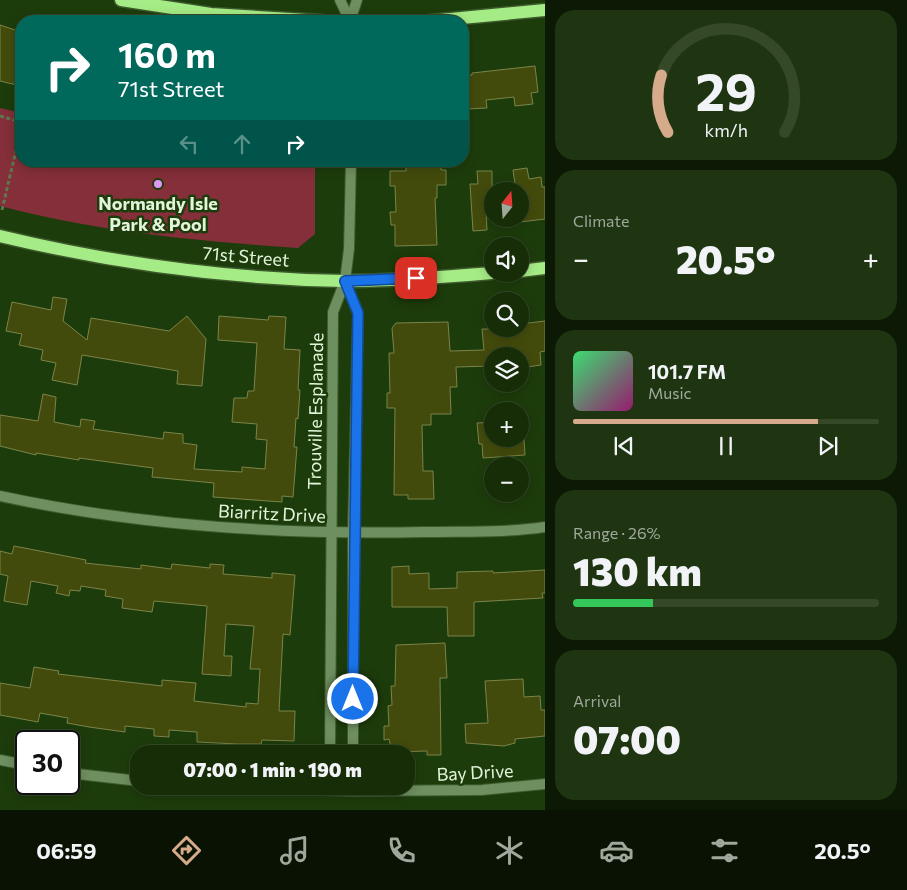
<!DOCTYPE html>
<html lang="en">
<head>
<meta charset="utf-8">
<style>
  body { margin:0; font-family:Commissioner,sans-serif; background:#1f3512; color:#f1f3f6; height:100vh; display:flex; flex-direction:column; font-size:19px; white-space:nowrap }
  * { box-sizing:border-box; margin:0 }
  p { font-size:16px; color:#9ea89c }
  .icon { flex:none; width:28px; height:28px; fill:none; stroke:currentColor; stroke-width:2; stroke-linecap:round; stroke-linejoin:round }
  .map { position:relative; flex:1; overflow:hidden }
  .panel { display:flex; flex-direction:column; gap:10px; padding:10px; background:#0c1904; width:362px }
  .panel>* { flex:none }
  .hud { position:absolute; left:15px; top:15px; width:454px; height:152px; border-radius:20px; box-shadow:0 2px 12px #0003,0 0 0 1px #354929; background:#00695c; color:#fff; overflow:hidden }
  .needle { width:32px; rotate:17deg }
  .buttons { position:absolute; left:484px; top:182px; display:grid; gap:10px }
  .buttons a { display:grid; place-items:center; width:45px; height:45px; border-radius:50%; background:#162d08; box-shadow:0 2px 12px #0003,0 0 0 1px #354929; font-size:25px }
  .speed { position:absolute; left:15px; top:730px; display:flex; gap:10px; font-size:25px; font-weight:700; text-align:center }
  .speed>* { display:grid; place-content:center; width:65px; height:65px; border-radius:50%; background:#162d08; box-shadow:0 2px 12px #0003,0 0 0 1px #354929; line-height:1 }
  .speed .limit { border:2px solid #111; border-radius:8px; background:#fff; color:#111 }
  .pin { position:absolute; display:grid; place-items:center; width:42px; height:42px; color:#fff; margin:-21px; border-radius:10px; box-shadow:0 2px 8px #0006 }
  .me { position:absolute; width:55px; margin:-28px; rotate:0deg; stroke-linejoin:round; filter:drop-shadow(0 0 4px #0008) }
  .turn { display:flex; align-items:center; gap:18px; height:105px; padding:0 20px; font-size:22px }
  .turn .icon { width:65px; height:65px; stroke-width:2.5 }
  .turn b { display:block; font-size:35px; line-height:42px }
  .lanes { display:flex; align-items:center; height:48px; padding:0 20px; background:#0003; justify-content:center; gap:25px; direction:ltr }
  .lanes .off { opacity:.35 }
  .big { font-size:38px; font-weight:800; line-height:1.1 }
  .panel .tile { flex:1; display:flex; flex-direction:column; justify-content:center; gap:8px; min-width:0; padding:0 18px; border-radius:20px; background:#1f3512 }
  .panel .dial { align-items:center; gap:0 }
  .dial svg { height:130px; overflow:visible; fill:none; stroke:#354929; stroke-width:7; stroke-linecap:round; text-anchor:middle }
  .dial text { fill:#f1f3f6; stroke:none }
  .song { display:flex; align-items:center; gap:15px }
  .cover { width:60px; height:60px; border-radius:8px; background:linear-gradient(135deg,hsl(140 70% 55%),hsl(320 70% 35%)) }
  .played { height:5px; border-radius:2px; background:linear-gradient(90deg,#d6ab8b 80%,#354929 80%) }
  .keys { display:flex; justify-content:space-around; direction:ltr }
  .heat { display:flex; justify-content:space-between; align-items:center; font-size:28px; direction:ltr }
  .charge { height:8px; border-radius:4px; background:linear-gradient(90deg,#34c759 26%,#354929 0) }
  .trip { position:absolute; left:130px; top:745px; width:285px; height:50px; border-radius:20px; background:#162d08; box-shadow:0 2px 12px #0003,0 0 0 1px #354929; font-weight:800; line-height:50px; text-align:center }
  .tab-bar { display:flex; height:80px; justify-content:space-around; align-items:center; background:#091203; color:#9ea89c }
  .tab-bar .icon { width:35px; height:35px }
  .tab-bar .selected { color:#d6ab8b }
  .tab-bar b { font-size:22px; color:#f1f3f6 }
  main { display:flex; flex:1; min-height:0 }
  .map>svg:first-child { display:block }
  .green { fill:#842f39 }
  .building { fill:#434b0c; stroke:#7b8449 }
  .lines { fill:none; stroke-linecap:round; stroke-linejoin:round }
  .street-casing { stroke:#3d5a2c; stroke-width:12 }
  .primary-casing { stroke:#3d5a2c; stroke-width:15 }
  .path { stroke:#5d784e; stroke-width:3; stroke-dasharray:4 2.5; stroke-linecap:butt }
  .street { stroke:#6e8f5f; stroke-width:10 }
  .primary { stroke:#a6ec86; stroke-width:12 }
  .route-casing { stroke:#114b97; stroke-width:12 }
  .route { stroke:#1a73e8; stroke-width:9 }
  .poi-dot { fill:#dc99f5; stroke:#1d3c0b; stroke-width:2 }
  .labels { text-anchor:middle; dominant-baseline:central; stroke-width:5; stroke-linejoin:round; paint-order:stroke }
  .poi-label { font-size:18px; font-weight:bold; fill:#e2f5da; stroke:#1d3c0b }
  .street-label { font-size:18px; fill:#e2f5da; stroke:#1d3c0b }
</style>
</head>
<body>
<main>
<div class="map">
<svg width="545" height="810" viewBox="0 0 545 810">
  <rect width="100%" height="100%" fill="#1d3c0b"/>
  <!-- green -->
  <path class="green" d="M 0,108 L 21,113 L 21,161 L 315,161 L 315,234 L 298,248 C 198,241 98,232 0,206 Z"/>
  <!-- building -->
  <g class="building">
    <path d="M 0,25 L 21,32 L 21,86 L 0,81 Z"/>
    <path d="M 535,66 L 538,92 L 531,93 L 533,104 L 515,106 L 514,97 L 486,100 L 487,108 L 467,109 L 464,76 L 472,75 L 472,73 Z"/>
    <path d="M 406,161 L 441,161 L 441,170 L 446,170 L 446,185 L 437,185 L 437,198 L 435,198 L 437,245 L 395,246 L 395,225 L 391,225 L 390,212 L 396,212 L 395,186 L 390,186 L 390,171 L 406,171 Z"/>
    <path d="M 527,168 L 529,179 L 541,177 L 542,187 L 545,187 L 545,219 L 520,222 L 520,191 L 516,191 L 513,170 Z"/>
    <path d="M 477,171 L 492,171 L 492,211 L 486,211 L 487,230 L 473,231 L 470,184 L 478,184 Z"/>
    <path d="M 53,297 L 67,299 L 63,321 L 87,340 L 91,318 L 169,331 L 187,316 L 206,339 L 202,386 L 177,384 L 178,371 L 82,355 L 77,385 L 52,380 L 56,363 L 41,360 L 43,350 L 19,345 L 22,334 L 6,331 L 12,302 L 51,310 Z"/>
    <path d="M 219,316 L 268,320 L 269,316 L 286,317 L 284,349 L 300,350 L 298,390 L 300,390 L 298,419 L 296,418 L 294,447 L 297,447 L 293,497 L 282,496 L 282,502 L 213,497 L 214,483 L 152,477 L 153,468 L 79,458 L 79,460 L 36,453 L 36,455 L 0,446 L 0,415 L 38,421 L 43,394 L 56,397 L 54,422 L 80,427 L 81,419 L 95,421 L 93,429 L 163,439 L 164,432 L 183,434 L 183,443 L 197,445 L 194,469 L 242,472 L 242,467 L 265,469 L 267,440 L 256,439 L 257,424 L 232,422 L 234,398 L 247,398 L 248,391 L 254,391 L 257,343 L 218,340 Z"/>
    <path d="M 545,321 L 545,351 L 540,352 L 541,365 L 520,368 L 520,356 L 492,356 L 492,366 L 456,367 L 457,387 L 450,387 L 451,414 L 431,414 L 431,425 L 422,425 L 423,471 L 433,471 L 434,499 L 408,499 L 408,495 L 394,495 L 395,408 L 387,408 L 387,393 L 390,393 L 389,353 L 394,353 L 392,328 L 396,323 L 448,322 L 450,351 L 484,350 L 482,329 L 520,329 L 520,324 Z"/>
    <path d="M 492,422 L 492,439 L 524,439 L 525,455 L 483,458 L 482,444 L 479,444 L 477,423 Z"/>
    <path d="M 14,546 L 86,560 L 85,563 L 141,569 L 141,565 L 171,569 L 172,564 L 210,568 L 210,564 L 224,565 L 223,574 L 272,578 L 272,573 L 295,575 L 290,635 L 283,634 L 279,711 L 295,711 L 294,741 L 262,740 L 261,744 L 238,744 L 197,742 L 197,732 L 169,730 L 169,737 L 154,736 L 154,729 L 125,726 L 125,732 L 89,727 L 67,723 L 68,718 L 40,713 L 38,722 L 0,715 L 0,683 L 30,688 L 34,667 L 59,671 L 58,674 L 162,686 L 162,680 L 196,683 L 194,701 L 246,707 L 246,703 L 258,704 L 260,669 L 250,669 L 254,626 L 226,624 L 224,656 L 232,656 L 231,676 L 202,674 L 207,606 L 154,601 L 152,612 L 122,608 L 123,599 L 105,596 L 106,590 L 81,586 L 80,591 L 70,590 L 69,596 L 56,593 L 58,586 L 31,581 L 27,605 L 4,601 L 8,576 L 0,574 L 0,551 L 12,554 Z"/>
    <path d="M 409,566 L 409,574 L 429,573 L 429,589 L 457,588 L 457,572 L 493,571 L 493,573 L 545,570 L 545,593 L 542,593 L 543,598 L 474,602 L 474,636 L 448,636 L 447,607 L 392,607 L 392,567 Z"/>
    <path d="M 445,643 L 447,678 L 440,678 L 441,755 L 427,755 L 427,751 L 392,752 L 389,739 L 384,740 L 384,726 L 389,726 L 388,706 L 392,705 L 391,686 L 395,686 L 396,645 Z"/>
    <path d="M 523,679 L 524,697 L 540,696 L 541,710 L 545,710 L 545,736 L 515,739 L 515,743 L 504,746 L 466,743 L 465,724 L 488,723 L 485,681 Z"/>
  </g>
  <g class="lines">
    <defs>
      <g id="street">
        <path d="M 340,0 L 350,21"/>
        <path d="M 350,21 L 357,0"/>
        <path d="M 345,281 L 358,313 L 353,534 L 353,754"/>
        <path d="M 0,496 C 139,526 281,535 423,532 C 463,531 505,533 545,527"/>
        <path d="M 330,754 L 333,312 L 345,281 L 349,249 L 351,161"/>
        <path d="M 0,760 L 26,765"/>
        <path d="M 69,773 L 139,781"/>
        <path d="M 197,786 L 353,791 L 482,790 L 545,784"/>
      </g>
      <g id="primary">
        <path d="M 121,0 L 211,14 L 323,21"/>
        <path d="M 430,21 L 545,10"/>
        <path d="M 0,236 C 112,263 230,279 345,281 C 394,281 444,277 492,273"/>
        <path d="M 520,271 L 545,268"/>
      </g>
    </defs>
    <!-- street casing -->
    <use href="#street" class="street-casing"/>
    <!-- primary casing -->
    <use href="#primary" class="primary-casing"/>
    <!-- path -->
    <g class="path">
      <path d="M 0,116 L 21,122"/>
      <path d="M 2,210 L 21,129"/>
    </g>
    <!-- street -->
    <use href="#street" class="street"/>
    <!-- primary -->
    <use href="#primary" class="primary"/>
  </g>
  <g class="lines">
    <defs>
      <path id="route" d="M 353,699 L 358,313 L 345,281 L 416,278"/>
    </defs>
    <!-- route casing -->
    <use href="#route" class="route-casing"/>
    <!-- route -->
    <use href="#route" class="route"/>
  </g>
  <!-- markers -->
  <circle class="poi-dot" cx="158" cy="184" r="5"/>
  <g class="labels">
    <!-- poi labels -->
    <g class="poi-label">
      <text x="158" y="203">Normandy Isle<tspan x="158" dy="21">Park &amp; Pool</tspan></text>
    </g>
    <!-- street labels -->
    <g class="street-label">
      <text transform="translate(246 256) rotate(5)">71st Street</text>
      <text transform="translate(315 411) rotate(-89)">Trouville Esplanade</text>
      <text transform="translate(272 513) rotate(3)">Biarritz Drive</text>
      <text transform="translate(475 772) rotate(-3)">Bay Drive</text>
    </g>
  </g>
</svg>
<div class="buttons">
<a><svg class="needle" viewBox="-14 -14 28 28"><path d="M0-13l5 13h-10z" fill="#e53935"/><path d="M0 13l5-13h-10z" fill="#9ea89c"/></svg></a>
<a><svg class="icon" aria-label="sound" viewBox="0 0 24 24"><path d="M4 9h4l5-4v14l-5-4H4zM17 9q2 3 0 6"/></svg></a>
<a><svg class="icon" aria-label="search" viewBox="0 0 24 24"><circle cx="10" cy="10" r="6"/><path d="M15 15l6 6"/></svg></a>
<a><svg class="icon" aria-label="layers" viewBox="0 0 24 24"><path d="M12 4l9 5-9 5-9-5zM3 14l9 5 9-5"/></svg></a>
<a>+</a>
<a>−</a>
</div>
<div class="speed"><div class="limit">30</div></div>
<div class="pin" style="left:416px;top:278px;background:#d93025"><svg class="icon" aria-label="arrive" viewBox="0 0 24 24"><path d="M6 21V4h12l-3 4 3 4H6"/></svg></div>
<svg class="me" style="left:353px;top:699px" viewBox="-20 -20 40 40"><circle r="17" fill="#1a73e8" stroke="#fff" stroke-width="3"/><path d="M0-11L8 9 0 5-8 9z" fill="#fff"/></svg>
<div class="trip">07:00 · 1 min · 190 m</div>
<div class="hud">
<div class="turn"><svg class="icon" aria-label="right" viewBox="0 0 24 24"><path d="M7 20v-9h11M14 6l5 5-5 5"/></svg><div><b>160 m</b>71st Street</div></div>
<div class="lanes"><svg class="icon off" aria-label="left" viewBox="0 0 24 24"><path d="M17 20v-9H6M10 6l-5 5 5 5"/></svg><svg class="icon off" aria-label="ahead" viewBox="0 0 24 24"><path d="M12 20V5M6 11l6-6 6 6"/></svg><svg class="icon" aria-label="right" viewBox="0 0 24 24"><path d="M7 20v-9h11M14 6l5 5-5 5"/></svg></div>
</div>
</div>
<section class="panel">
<div class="tile dial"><svg viewBox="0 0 100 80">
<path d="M14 69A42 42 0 1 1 86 69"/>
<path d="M14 69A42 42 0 0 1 10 34" stroke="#d6ab8b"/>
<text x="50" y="56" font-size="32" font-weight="700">29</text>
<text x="50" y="72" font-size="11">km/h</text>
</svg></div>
<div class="tile"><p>Climate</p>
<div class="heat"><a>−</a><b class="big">20.5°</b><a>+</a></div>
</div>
<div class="tile">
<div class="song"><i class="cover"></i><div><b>101.7 FM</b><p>Music</p></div></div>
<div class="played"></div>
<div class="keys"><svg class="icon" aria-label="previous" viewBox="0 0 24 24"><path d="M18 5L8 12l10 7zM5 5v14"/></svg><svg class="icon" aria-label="pause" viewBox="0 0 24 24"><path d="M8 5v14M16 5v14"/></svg><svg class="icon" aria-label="next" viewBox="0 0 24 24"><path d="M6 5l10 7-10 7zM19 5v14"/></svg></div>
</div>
<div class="tile"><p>Range · 26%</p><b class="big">130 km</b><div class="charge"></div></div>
<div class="tile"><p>Arrival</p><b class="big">07:00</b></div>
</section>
</main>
<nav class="tab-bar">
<b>06:59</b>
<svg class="icon selected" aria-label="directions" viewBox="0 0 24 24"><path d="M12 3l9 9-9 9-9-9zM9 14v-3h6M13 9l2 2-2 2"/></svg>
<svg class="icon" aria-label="music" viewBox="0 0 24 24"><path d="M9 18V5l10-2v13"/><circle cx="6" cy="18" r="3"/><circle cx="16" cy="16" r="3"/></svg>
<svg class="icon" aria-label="phone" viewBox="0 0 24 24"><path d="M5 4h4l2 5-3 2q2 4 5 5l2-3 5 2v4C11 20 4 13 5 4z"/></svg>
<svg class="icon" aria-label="climate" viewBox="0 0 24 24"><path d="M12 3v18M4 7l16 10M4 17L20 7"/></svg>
<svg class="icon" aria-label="car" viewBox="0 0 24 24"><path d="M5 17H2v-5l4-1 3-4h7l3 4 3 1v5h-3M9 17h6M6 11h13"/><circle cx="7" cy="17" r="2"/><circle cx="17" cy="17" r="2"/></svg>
<svg class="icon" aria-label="filters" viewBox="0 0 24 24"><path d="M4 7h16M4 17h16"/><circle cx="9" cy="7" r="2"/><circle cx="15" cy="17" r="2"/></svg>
<b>20.5°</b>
</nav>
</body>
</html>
